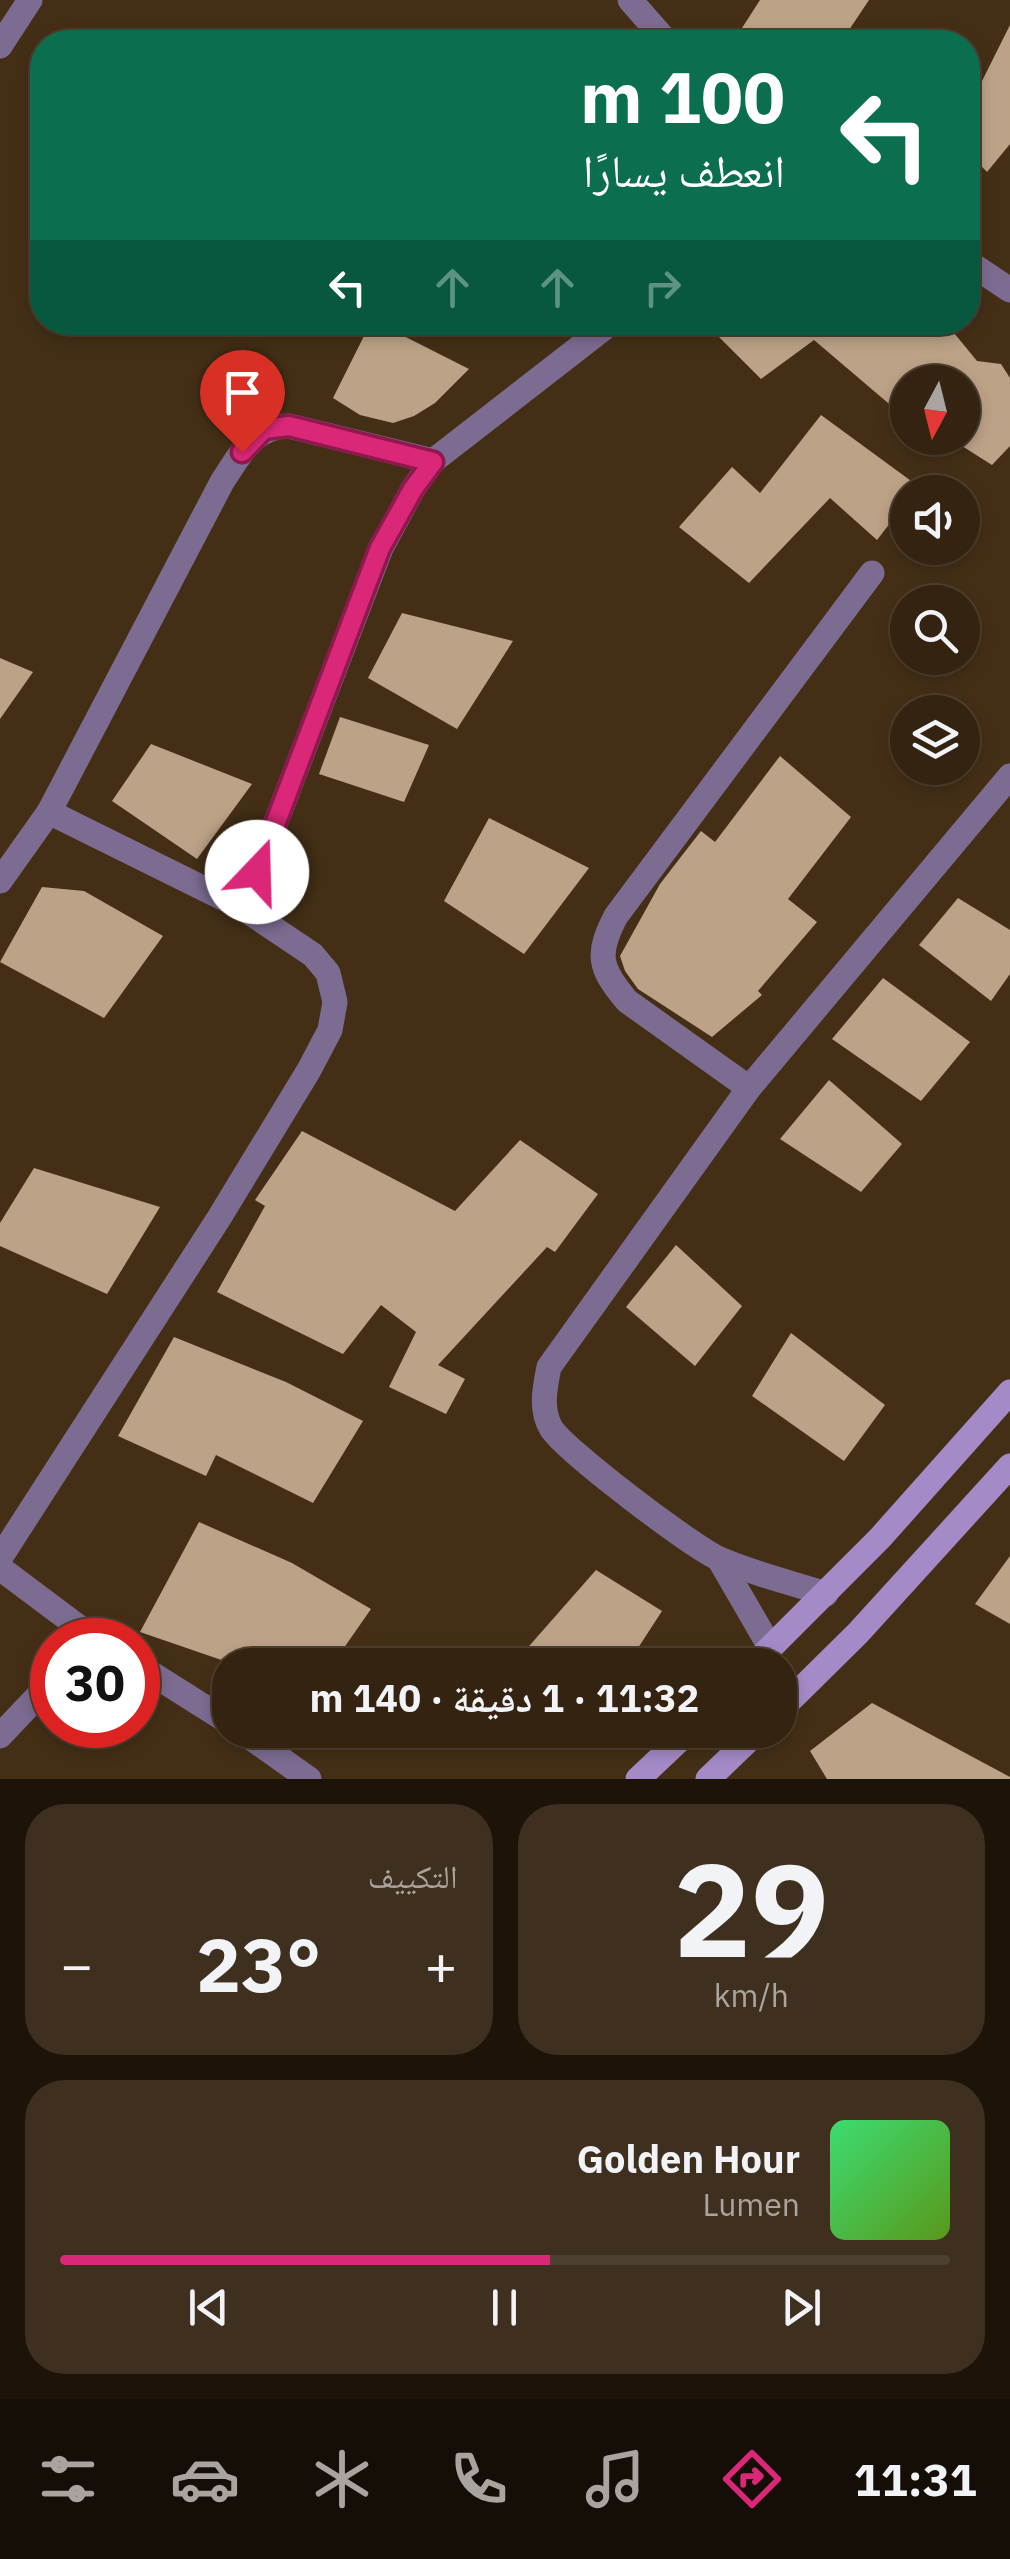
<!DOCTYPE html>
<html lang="ar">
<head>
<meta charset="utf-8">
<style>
  body { margin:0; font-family:"IBM Plex Sans","Noto Naskh Arabic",sans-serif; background:#3e2f1e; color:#f1f3f6; direction:rtl; height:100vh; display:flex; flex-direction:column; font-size:38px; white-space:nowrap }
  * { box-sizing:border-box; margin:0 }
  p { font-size:32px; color:#a9a49f }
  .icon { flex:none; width:55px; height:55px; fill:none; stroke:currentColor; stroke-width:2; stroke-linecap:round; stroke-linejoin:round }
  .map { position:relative; height:1779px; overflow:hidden; direction:ltr }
  .details { display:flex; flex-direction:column; gap:25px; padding:25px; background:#1c1309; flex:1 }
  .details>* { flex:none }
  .guide { position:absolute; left:30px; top:30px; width:950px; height:305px; border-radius:40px; box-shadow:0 5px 15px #0003,0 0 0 2px #4e4030; direction:rtl; background:#0b6e4f; color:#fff; overflow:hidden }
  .needle { width:65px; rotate:187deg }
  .fabs { position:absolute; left:890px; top:365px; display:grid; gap:20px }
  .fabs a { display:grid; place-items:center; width:90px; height:90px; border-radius:50%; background:#332310; box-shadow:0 5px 15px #0003,0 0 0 2px #4e4030; font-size:50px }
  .speed { position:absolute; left:30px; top:1618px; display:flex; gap:20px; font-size:50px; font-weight:700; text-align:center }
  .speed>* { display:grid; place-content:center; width:130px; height:130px; border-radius:50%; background:#332310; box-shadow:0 5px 15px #0003,0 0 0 2px #4e4030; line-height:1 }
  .speed .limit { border:15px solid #d22; background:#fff; color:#111 }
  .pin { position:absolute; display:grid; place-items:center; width:85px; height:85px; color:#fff; margin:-102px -42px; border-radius:50% 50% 50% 0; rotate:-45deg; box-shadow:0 0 10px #0007 }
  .pin .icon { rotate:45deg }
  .me { position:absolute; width:110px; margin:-55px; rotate:21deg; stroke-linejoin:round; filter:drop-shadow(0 0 8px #0008) }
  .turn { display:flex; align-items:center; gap:35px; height:210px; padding:0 30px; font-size:45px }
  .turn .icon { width:130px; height:130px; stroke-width:2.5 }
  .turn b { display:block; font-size:70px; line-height:85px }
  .lanes { display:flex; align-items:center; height:95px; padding:0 30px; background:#0003; justify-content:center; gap:50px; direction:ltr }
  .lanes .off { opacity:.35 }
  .big { font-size:75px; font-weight:800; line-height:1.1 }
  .details .widget { flex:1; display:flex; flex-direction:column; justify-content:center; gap:15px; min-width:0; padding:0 35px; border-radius:40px; background:#3e2f1e }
  .details .dial { align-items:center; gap:0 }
  .dial b { font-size:130px; line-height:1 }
  .song { display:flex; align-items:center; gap:30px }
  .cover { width:120px; height:120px; border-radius:15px; background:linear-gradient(135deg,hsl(140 70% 55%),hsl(90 70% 35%)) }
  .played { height:10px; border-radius:5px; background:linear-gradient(90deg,#db2777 55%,#4e4030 55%) }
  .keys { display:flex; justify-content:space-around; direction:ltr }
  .heat { display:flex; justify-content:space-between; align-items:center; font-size:55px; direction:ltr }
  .details .tiles { flex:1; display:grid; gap:25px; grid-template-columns:1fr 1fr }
  .widget:last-child { grid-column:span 2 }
  .trip { position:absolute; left:212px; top:1648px; width:585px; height:100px; border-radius:40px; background:#332310; box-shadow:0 5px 15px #0003,0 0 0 2px #4e4030; font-weight:800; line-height:100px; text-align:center; direction:rtl }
  .tab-bar { display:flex; height:160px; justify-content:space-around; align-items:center; background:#140e06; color:#a9a49f }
  .tab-bar .icon { width:70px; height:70px }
  .tab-bar .on { color:#db2777 }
  .tab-bar b { font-size:45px; color:#f1f3f6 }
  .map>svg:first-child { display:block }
  .building { fill:#bca287 }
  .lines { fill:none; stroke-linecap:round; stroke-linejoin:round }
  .street { stroke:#7c6c92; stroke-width:25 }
  .secondary { stroke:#a48bc8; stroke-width:25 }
  .route-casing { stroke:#8e194d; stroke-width:25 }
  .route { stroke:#db2777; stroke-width:18 }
</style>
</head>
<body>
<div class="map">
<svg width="1010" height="1779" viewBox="0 0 1010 1779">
  <rect width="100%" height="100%" fill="#442f16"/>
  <!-- building -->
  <g class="building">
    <path d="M 760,0 L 869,0 L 841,42 L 733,42 Z"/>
    <path d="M 1010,25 L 1010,144 L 987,172 L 968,152 L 968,109 Z"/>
    <path d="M 371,322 L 376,322 L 469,369 L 435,403 L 414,416 L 393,423 L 360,415 L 333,398 Z"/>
    <path d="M 704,322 L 945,322 L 977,361 L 1001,364 L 1010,378 L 1010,446 L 992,465 L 962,446 L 962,382 L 908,382 L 908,420 L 814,340 L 761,379 Z"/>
    <path d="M 821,415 L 918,486 L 913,492 L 908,492 L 908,500 L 877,540 L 830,498 L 749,583 L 679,527 L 732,467 L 760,493 Z"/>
    <path d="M 402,613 L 513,641 L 457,729 L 368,678 Z"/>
    <path d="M 0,658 L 33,672 L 0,719 Z"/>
    <path d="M 340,717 L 429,745 L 404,802 L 319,774 Z"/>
    <path d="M 151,744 L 252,784 L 197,859 L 112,801 Z"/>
    <path d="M 780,756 L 851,817 L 788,899 L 817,922 L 758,991 L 762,995 L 712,1037 L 638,989 L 625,971 L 620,956 L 660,884 L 680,858 L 701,831 L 715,842 Z"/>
    <path d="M 489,818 L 589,868 L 524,954 L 444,901 Z"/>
    <path d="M 42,887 L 84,891 L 163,936 L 104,1018 L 0,962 Z"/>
    <path d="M 958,898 L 1010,930 L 1010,974 L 991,1001 L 919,945 Z"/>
    <path d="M 883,978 L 970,1042 L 921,1101 L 832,1039 Z"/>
    <path d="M 829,1080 L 902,1144 L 861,1192 L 780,1139 Z"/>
    <path d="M 302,1131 L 455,1211 L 520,1140 L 598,1194 L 555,1252 L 547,1247 L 438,1365 L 465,1379 L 446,1414 L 389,1387 L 416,1332 L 381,1305 L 343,1354 L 217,1292 L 265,1206 L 255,1200 Z"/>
    <path d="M 34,1168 L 160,1207 L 107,1294 L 0,1246 L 0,1223 Z"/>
    <path d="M 676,1245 L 742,1306 L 695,1366 L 626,1307 Z"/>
    <path d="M 791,1333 L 885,1405 L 844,1461 L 752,1396 Z"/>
    <path d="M 174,1337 L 286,1382 L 363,1421 L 313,1503 L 216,1455 L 206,1476 L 118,1436 Z"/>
    <path d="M 199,1522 L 292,1563 L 371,1609 L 332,1665 L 236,1665 L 140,1632 Z"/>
    <path d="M 1010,1556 L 1010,1624 L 975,1604 Z"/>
    <path d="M 596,1570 L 662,1611 L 627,1665 L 546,1665 L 523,1653 Z"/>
    <path d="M 872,1703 L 1010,1777 L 1010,1779 L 827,1779 L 810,1751 Z"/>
  </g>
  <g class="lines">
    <!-- street -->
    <g class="street">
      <path d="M 630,0 L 667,42"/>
      <path d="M 0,46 L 30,0"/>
      <path d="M 968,262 L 1010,290"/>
      <path d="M 0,881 L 49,812"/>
      <path d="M 243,908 L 381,548 L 413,489 L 433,461 L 612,322"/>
      <path d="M 749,1088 L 627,1001 C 599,968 596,954 616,916 L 872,573"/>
      <path d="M 0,1558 L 219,1218 L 309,1070 L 330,1030 L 335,1002 L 328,973 L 313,955 L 243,908 L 49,812 L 222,482 C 240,455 253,426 289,426 L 433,461"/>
      <path d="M 719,1559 L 770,1647"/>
      <path d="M 0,1568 L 96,1640"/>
      <path d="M 826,1594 C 792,1583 755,1574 722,1560 C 696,1550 564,1450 551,1428 C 540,1409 545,1387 549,1367 L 749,1088 L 1010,776"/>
      <path d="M 138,1665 L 230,1723"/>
      <path d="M 240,1730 L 309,1779"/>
      <path d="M 0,1736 L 52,1681"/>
    </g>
    <!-- secondary -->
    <g class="secondary">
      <path d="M 753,1665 L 880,1538 L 1010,1392"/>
      <path d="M 780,1710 L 858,1633 L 1010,1466"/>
      <path d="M 638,1779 L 690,1730"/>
      <path d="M 708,1779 L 759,1730"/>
    </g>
  </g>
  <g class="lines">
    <defs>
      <path id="route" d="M 242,452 L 264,429 L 289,426 L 433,462 L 413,489 L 380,548 L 257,872"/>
    </defs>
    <!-- route casing -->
    <use href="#route" class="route-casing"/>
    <!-- route -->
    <use href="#route" class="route"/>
  </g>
</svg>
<div class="fabs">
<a><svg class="needle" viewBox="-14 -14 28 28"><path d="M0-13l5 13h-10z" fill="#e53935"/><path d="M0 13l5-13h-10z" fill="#a9a49f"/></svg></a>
<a><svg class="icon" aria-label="sound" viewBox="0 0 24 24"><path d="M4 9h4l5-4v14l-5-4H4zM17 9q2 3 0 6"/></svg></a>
<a><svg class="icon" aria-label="search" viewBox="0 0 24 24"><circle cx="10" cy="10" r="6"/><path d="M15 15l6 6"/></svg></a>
<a><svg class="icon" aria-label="layers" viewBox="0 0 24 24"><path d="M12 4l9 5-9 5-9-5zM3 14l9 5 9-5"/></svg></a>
</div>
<div class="speed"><div class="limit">30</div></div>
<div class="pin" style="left:242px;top:452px;background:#d93025"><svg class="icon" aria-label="arrive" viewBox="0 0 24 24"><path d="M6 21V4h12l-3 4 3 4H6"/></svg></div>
<svg class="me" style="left:257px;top:872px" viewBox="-20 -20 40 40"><circle r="19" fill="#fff"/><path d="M0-13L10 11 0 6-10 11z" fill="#db2777"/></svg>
<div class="trip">11:32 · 1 دقيقة · 140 m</div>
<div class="guide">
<div class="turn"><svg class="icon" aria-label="left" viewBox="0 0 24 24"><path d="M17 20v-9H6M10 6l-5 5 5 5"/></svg><div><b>100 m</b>انعطف يسارًا</div></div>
<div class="lanes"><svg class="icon" aria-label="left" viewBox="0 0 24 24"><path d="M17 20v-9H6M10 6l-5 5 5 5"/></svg><svg class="icon off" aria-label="ahead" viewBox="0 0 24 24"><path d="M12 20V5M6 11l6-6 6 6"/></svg><svg class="icon off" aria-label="ahead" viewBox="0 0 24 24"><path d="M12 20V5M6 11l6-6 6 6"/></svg><svg class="icon off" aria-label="right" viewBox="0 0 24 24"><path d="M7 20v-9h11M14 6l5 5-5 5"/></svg></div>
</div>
</div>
<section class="details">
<div class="tiles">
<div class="widget dial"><b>29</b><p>km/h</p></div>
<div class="widget"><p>التكييف</p>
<div class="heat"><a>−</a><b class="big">23°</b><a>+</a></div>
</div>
<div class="widget">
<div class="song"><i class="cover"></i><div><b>Golden Hour</b><p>Lumen</p></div></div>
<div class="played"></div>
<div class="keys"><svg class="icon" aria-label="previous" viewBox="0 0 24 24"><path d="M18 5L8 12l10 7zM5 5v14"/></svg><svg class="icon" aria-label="pause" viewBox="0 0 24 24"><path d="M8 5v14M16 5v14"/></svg><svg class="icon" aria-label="next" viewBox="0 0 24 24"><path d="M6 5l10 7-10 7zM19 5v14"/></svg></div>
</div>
</div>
</section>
<nav class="tab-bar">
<b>11:31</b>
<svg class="icon on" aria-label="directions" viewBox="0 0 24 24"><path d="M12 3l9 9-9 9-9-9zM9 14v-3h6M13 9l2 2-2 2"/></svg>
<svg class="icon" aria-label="music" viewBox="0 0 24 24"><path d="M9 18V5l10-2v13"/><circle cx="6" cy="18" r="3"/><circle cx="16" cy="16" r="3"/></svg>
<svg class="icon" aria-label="phone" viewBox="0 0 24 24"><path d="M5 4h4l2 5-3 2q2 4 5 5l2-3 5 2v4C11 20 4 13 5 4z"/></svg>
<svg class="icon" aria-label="climate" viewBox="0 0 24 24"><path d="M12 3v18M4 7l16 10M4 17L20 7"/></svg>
<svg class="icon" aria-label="car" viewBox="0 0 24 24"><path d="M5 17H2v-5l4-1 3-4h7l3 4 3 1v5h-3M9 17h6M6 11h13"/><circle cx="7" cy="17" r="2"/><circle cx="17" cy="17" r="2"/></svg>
<svg class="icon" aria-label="filters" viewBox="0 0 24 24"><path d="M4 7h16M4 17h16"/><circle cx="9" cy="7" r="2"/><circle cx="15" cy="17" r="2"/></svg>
</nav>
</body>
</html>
